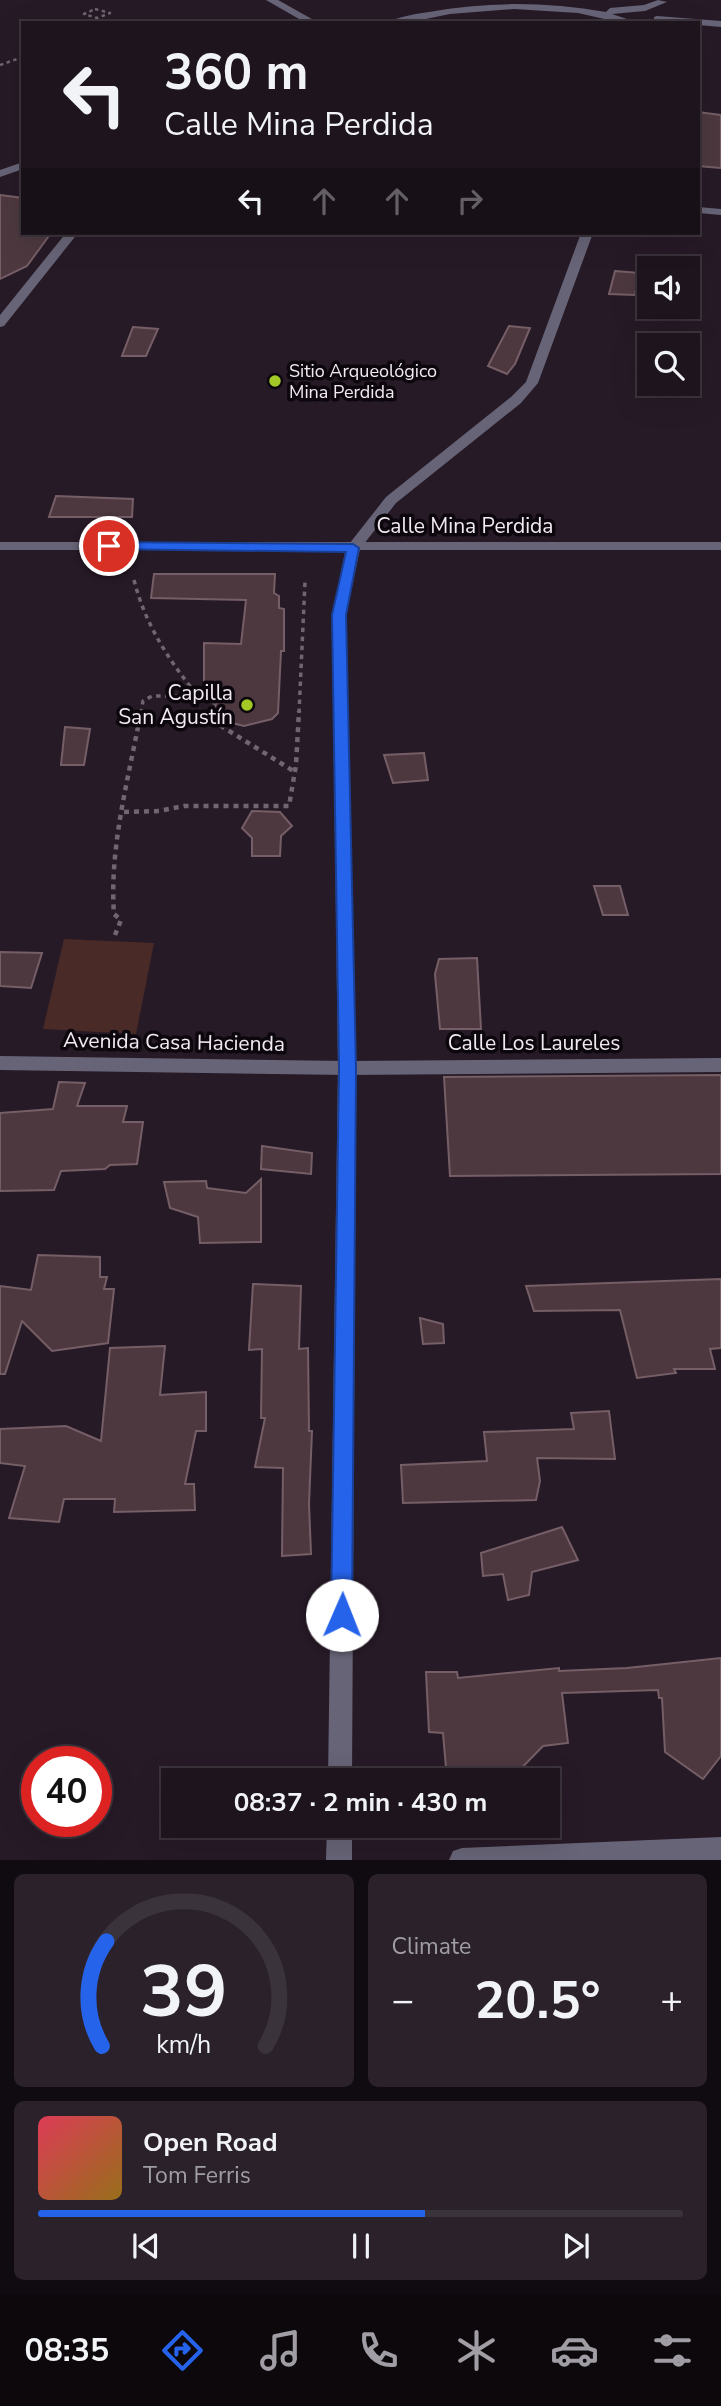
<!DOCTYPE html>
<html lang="en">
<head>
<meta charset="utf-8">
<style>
  body { margin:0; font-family:"Nunito Sans",sans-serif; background:#2a212a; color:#f1f3f6; height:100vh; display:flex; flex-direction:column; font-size:26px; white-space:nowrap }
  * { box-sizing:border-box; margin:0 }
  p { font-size:23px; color:#a09ea4 }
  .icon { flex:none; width:38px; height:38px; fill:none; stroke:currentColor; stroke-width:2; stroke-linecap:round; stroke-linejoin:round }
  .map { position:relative; height:1860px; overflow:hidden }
  .drawer { display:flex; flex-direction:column; gap:14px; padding:14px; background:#100b10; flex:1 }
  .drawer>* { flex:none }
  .banner { position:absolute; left:21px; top:21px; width:679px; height:214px; border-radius:0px; box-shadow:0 7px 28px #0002,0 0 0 2px #3b333b; background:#1d141d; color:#f1f3f6; overflow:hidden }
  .tools { position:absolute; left:637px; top:256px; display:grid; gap:14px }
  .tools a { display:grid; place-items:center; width:63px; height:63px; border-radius:0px; background:#1d141d; box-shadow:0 7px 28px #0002,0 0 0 2px #3b333b; font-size:35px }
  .speed { position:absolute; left:21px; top:1746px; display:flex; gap:14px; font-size:35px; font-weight:700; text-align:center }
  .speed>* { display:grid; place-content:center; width:91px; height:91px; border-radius:50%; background:#1d141d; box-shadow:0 7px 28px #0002,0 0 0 2px #3b333b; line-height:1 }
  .speed .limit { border:10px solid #d22; background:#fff; color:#111 }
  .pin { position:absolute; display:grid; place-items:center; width:60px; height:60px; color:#fff; margin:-30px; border:4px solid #fff; border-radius:50%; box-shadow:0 2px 7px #0007 }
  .me { position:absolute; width:77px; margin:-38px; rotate:1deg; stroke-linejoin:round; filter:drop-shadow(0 0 5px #0008) }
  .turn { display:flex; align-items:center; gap:24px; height:147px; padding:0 28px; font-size:32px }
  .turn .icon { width:91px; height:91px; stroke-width:2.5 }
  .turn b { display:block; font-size:49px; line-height:60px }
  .lanes { display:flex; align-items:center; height:66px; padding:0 28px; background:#0003; justify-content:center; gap:35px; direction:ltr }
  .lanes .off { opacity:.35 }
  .big { font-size:52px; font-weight:700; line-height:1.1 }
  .drawer .card { flex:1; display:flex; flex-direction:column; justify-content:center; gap:10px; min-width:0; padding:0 24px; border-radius:10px; background:#2a212a }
  .drawer .dial { align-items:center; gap:0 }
  .dial svg { height:182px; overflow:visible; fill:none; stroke:#3b333b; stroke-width:7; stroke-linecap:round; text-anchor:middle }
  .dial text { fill:#f1f3f6; stroke:none }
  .song { display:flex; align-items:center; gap:21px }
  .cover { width:84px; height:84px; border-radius:10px; background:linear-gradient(135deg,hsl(350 70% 55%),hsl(40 70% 35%)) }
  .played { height:7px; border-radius:4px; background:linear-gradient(90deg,#2563eb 60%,#3b333b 60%) }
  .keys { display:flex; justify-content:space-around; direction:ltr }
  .heat { display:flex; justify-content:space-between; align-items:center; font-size:38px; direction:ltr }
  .drawer .tiles { flex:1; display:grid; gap:14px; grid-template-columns:1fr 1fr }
  .card:last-child { grid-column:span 2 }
  .trip { position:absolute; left:161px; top:1768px; width:399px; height:70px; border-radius:0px; background:#1d141d; box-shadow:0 7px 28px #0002,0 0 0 2px #3b333b; font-weight:700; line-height:70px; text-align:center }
  .tab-bar { display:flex; height:112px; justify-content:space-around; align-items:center; background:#0c080c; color:#a09ea4 }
  .tab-bar .icon { width:49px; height:49px }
  .tab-bar .active { color:#2563eb }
  .tab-bar b { font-size:32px; color:#f1f3f6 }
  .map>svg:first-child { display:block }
  .green { fill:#492a26 }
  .building { fill:#4d383f; stroke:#755e66; stroke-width:2 }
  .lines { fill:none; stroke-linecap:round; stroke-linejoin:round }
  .path-far2 { stroke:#706570; stroke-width:2.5; stroke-dasharray:3.5 3.5; stroke-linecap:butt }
  .path-far1 { stroke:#706570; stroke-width:3.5; stroke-dasharray:4.5 4.5; stroke-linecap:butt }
  .path { stroke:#706570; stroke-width:4.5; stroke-dasharray:5 5; stroke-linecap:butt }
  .minor { fill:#676477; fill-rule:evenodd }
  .tertiary { fill:#676477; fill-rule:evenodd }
  .route { fill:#2563eb; stroke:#184099; stroke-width:2 }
  .poi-dot { fill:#a3c926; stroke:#0c070c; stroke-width:2.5 }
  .labels { text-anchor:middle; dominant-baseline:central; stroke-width:7; stroke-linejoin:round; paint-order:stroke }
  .far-poi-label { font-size:18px; fill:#f2e9f2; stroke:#0c070c; text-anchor:start }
  .street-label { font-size:21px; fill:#f2e9f2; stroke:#0c070c }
  .poi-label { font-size:21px; fill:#f2e9f2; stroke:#0c070c; text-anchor:end }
</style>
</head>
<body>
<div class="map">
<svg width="721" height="1860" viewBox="0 0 721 1860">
  <rect width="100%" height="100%" fill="#271a27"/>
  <!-- green -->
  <path class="green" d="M 64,939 L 154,943 L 136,1034 L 43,1029 Z"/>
  <!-- building -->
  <g class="building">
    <path d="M 698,112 L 721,115 L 721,168 L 698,166 Z"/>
    <path d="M 0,195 L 23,198 L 23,233 L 51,233 L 27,266 L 0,279 Z"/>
    <path d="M 615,271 L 639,273 L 635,295 L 609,294 Z"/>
    <path d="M 509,326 L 530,328 L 515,364 L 507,374 L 488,366 Z"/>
    <path d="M 133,327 L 158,329 L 146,356 L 122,356 Z"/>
    <path d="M 56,496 L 133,499 L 132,517 L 49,517 Z"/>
    <path d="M 154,574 L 275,574 L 274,593 L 279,596 L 279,608 L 284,609 L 284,651 L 281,651 L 278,713 L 272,719 L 244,726 L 224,721 L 215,709 L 219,683 L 204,683 L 204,643 L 241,644 L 246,600 L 151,598 Z"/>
    <path d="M 65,727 L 90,729 L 84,765 L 61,765 Z"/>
    <path d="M 424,753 L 428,780 L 393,783 L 384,755 Z"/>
    <path d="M 252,811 L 280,812 L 292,826 L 281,836 L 280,856 L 252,856 L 252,838 L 242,828 Z"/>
    <path d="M 594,886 L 620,886 L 628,915 L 603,915 Z"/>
    <path d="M 0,952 L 42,953 L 31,988 L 0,986 Z"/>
    <path d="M 477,958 L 481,1029 L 440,1029 L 435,974 L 439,959 Z"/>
    <path d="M 721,1075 L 721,1174 L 450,1176 L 444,1077 Z"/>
    <path d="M 59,1082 L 85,1083 L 77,1106 L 127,1106 L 123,1122 L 143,1122 L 137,1164 L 110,1165 L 105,1169 L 61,1171 L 54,1190 L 0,1191 L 0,1113 L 53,1109 Z"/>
    <path d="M 262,1146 L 312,1153 L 311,1174 L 261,1169 Z"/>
    <path d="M 261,1179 L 261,1242 L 200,1243 L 198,1217 L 170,1208 L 164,1182 L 206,1181 L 207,1188 L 246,1193 Z"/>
    <path d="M 38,1255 L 100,1257 L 100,1277 L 107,1277 L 104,1289 L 114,1289 L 108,1343 L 52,1351 L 22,1321 L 5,1374 L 0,1374 L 0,1286 L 31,1290 Z"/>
    <path d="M 721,1279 L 721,1348 L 710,1349 L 715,1369 L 674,1369 L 676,1373 L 637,1378 L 620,1310 L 534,1311 L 526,1286 Z"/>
    <path d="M 253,1284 L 301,1286 L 299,1349 L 308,1348 L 309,1431 L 312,1431 L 309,1504 L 311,1554 L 282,1556 L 283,1468 L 255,1467 L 265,1418 L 261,1418 L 262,1349 L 249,1350 Z"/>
    <path d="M 420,1318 L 443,1324 L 444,1343 L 423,1344 Z"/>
    <path d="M 165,1346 L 160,1395 L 206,1392 L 206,1431 L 196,1431 L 185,1484 L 194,1484 L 195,1510 L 114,1512 L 115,1499 L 64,1499 L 59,1522 L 9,1518 L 25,1466 L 0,1463 L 0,1429 L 66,1426 L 101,1441 L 110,1348 Z"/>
    <path d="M 609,1411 L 615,1459 L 537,1458 L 540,1481 L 536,1500 L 403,1503 L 401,1465 L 487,1461 L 484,1432 L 574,1429 L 571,1413 Z"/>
    <path d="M 562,1527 L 578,1560 L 532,1572 L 529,1595 L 508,1600 L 503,1574 L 483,1576 L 481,1553 Z"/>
    <path d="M 721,1658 L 721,1756 L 703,1779 L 665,1752 L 662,1698 L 659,1698 L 658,1690 L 562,1693 L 568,1743 L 543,1746 L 510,1780 L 447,1780 L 443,1733 L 429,1732 L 426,1672 L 457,1672 L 458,1678 L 559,1668 L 559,1671 L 627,1668 Z"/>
  </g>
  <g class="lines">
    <!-- path-far2 -->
    <g class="path-far2">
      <path d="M 95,9 L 110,13 L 97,18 L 84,14 Z"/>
      <path d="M 0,65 L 23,57"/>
    </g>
    <!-- path-far1 -->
    <g class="path-far1">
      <path d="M 134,580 C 145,624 169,661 198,696 L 152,696 L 143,701 L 141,713"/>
      <path d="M 198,696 L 214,700"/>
      <path d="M 210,713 L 216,700 L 234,689"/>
      <path d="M 299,713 L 305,582"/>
    </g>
    <!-- path -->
    <g class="path">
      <path d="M 210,711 L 210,719 L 295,772"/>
      <path d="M 124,812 L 159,811 L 184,806 L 289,806 L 296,765 L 299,711"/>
      <path d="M 115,935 L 121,920 L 114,914 C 109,847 129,777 141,711"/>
    </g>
    <!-- minor -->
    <g class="minor">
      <path d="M 266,0 L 278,0 L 319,23 L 306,23 Z"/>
      <path d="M 657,16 L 721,21 L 721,27 L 698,25 L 698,23 L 654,21 L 654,17 Z"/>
      <path d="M 698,207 L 721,209 L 721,215 L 698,213 Z"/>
      <path d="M 66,233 L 78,233 L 4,326 L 0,327 L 0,315 Z"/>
      <rect x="0" y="542" width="721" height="8"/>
      <path d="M 0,1056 L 347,1061 L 721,1058 L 721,1072 L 347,1075 L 0,1070 Z"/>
      <path d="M 721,1837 L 721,1860 L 449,1860 L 453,1851 L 462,1848 Z"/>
    </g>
    <!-- tertiary -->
    <g class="tertiary">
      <path d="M 658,0 L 667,2 L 645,11 L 612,14 L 639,23 L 622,23 L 578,13 L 514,9 L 450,14 L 406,23 L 388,23 C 399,16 416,14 429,12 C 488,1 547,2 606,12 L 610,8 L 644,5 Z"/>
      <path d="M 23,162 L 23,169 L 0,177 L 0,170 Z"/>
      <path d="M 581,233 L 593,233 L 538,383 L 521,403 L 396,503 L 360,549 L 346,615 L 356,1068 L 352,1780 L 328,1780 L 338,1068 L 332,615 L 346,548 L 386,497 L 511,397 L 526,382 Z"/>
      <path d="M 327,1825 L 352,1825 L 352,1860 L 326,1860 Z"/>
    </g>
  </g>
  <!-- route -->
  <path class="route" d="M 109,542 L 353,544 L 359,548 L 346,615 L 356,1068 L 352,1615 L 349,1622 L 342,1625 L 334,1622 L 331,1615 L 339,1068 L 332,615 L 346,552 L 104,549 L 104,544 Z"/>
  <!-- markers -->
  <g class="poi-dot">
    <circle cx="275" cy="381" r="7"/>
    <circle cx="247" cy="705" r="7"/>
  </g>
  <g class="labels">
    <!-- far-poi labels -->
    <g class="far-poi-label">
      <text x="289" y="371">Sitio Arqueológico<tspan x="289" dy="21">Mina Perdida</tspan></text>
    </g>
    <!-- street labels -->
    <g class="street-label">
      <text x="465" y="526">Calle Mina Perdida</text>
      <text transform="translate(174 1042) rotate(1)">Avenida Casa Hacienda</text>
      <text x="534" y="1043">Calle Los Laureles</text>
    </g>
    <!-- poi labels -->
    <g class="poi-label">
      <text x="233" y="693">Capilla<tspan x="233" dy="24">San Agustín</tspan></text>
    </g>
  </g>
</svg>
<div class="tools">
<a><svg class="icon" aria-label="sound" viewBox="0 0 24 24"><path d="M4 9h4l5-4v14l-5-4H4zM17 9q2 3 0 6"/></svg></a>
<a><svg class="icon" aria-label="search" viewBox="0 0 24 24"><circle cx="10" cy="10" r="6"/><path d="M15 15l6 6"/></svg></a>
</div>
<div class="speed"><div class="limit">40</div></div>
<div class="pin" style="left:109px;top:546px;background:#d93025"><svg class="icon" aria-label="arrive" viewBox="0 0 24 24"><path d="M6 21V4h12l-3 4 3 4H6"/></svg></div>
<svg class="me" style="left:342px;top:1615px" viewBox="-20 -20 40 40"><circle r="19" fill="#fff"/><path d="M0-13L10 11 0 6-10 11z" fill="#2563eb"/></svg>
<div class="trip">08:37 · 2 min · 430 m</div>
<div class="banner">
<div class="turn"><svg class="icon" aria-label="left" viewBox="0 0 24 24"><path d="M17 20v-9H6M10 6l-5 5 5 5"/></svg><div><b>360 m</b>Calle Mina Perdida</div></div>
<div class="lanes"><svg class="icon" aria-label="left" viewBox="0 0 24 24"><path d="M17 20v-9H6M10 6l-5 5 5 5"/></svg><svg class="icon off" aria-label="ahead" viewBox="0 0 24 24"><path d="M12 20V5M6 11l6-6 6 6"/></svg><svg class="icon off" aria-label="ahead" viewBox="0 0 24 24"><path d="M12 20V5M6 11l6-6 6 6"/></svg><svg class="icon off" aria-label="right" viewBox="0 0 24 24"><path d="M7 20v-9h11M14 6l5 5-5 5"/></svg></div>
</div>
</div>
<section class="drawer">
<div class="tiles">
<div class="card dial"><svg viewBox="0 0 100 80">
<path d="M14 69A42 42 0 1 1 86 69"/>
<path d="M14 69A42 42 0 0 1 16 23" stroke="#2563eb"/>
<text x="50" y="56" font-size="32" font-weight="700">39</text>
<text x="50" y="72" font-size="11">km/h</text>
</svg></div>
<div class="card"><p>Climate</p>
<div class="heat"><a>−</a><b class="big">20.5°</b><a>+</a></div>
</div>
<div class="card">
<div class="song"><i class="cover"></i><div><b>Open Road</b><p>Tom Ferris</p></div></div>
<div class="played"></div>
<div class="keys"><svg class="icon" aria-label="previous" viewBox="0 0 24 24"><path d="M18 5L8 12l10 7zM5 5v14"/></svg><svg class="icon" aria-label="pause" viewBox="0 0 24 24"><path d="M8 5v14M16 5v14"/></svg><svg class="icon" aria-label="next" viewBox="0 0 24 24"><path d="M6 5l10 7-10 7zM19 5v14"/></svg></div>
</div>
</div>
</section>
<nav class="tab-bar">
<b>08:35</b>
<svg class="icon active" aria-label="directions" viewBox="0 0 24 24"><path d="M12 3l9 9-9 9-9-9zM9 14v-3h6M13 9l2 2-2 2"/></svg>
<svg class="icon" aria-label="music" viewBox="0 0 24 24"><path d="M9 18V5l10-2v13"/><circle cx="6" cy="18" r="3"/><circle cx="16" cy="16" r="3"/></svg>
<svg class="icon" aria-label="phone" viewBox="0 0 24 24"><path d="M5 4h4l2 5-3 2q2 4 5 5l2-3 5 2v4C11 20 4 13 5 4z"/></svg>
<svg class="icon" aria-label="climate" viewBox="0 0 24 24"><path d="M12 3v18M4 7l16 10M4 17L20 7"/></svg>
<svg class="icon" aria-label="car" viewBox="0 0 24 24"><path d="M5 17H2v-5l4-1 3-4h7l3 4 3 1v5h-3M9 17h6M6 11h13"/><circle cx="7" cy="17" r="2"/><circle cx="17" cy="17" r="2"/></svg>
<svg class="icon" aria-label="filters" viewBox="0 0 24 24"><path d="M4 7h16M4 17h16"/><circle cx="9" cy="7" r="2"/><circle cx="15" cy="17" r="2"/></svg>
</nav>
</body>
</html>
